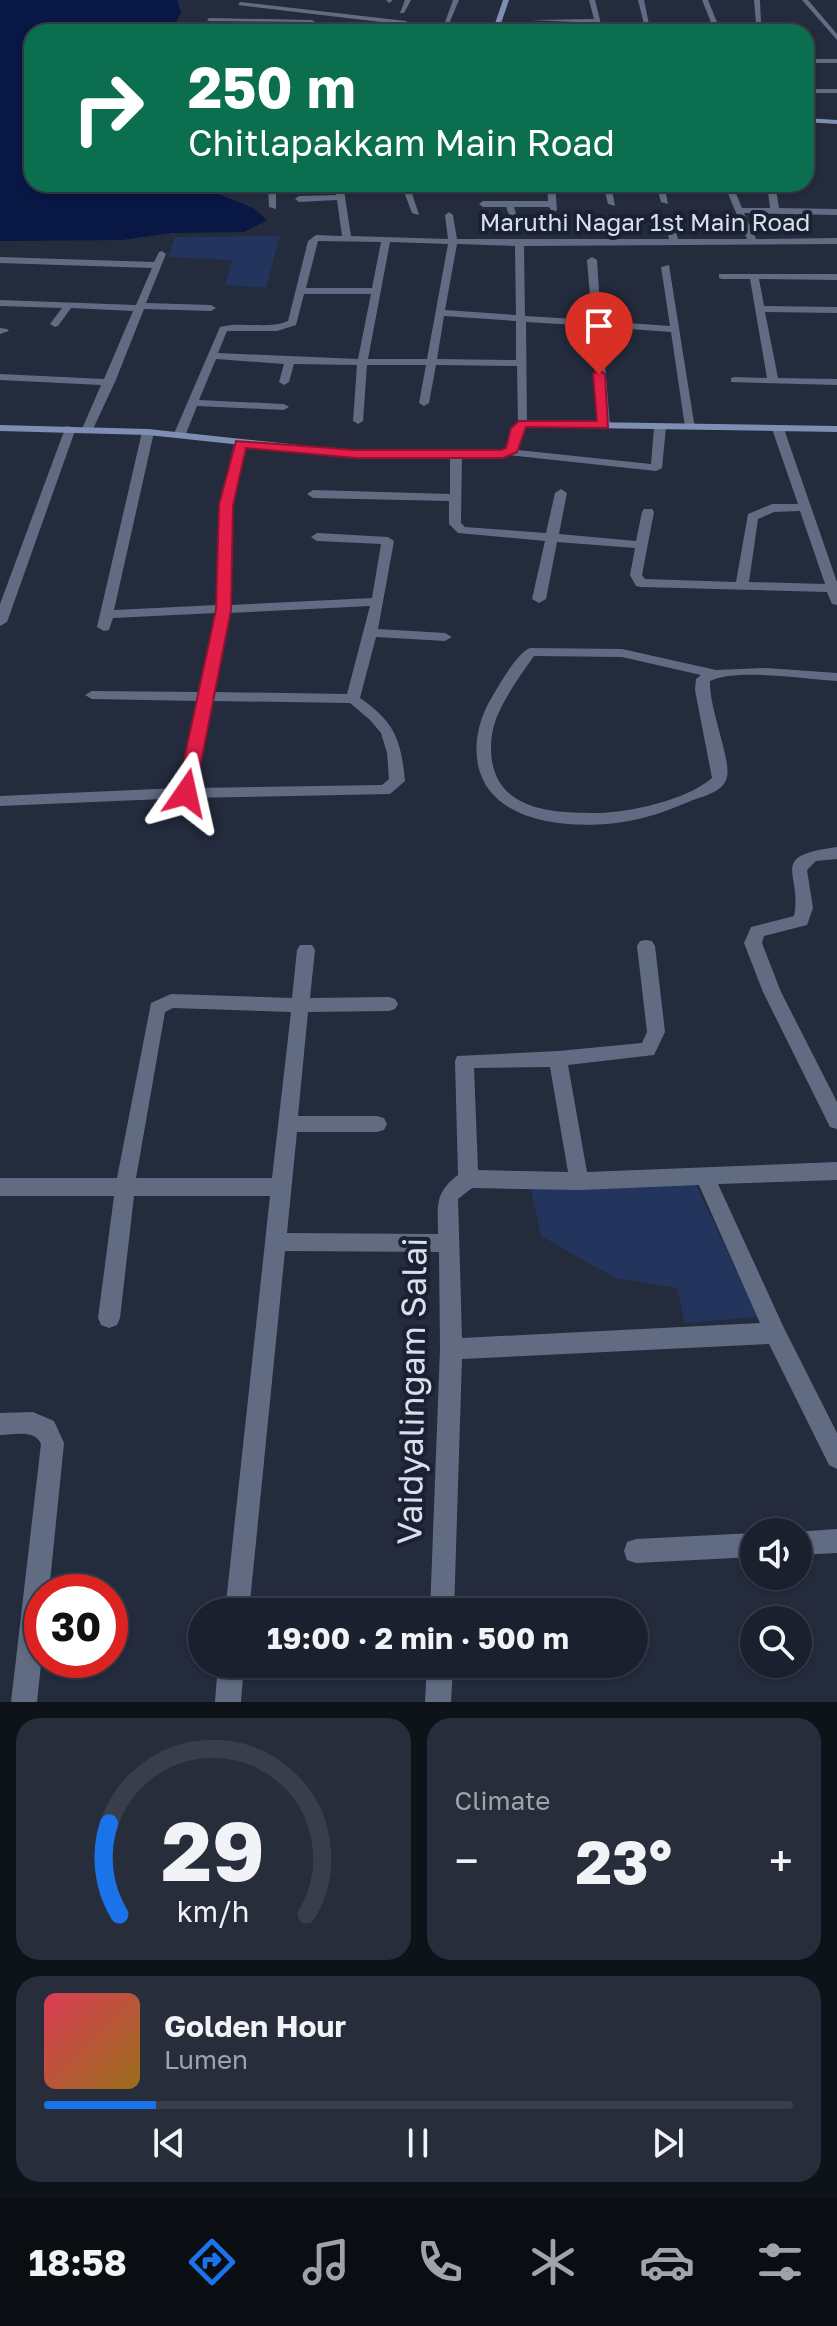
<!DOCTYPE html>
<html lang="en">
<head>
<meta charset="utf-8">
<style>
  body { margin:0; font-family:"Golos Text",sans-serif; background:#272d3a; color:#f1f3f6; height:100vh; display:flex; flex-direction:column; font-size:30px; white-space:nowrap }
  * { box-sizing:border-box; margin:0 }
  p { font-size:26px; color:#9fa3aa }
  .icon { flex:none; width:44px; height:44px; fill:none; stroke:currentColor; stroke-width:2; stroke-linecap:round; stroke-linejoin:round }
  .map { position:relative; height:1702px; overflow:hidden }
  .details { display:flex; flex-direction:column; gap:16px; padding:16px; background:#0e1219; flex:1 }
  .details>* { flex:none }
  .hud { position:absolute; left:24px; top:24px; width:790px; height:168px; border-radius:24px; box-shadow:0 2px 6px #0004,0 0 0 2px #383e4a; background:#0b6e4f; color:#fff; overflow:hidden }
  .buttons { position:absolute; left:740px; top:1518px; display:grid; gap:16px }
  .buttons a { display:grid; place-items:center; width:72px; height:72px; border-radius:50%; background:#1a202e; box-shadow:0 2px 6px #0004,0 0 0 2px #383e4a; font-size:40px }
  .speed { position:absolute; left:24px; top:1574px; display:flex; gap:16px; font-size:40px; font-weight:700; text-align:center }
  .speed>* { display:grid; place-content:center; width:104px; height:104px; border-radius:50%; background:#1a202e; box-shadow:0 2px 6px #0004,0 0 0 2px #383e4a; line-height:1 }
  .speed .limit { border:12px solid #d22; background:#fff; color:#111 }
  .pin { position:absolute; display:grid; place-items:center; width:68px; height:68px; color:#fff; margin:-82px -34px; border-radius:50% 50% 50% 0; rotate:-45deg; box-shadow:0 0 8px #0007 }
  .pin .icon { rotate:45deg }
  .me { position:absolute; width:88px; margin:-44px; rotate:11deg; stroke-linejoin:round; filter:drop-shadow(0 0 6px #0008) }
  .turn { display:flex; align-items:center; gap:28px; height:168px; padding:0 32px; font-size:36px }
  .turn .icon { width:104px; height:104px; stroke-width:2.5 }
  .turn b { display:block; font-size:56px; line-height:68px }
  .big { font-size:60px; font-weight:700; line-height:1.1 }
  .details .tile { flex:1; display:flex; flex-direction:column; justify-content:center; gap:12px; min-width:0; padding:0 28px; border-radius:24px; background:#272d3a }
  .details .dial { align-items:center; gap:0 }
  .dial svg { height:208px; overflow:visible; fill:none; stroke:#383e4a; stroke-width:7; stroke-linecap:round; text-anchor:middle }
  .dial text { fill:#f1f3f6; stroke:none }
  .song { display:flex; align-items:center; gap:24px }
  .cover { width:96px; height:96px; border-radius:12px; background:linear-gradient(135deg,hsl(350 70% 55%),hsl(40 70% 35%)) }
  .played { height:8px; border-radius:4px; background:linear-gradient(90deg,#1a73e8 15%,#383e4a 15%) }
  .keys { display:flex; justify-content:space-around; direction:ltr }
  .heat { display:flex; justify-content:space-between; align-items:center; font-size:44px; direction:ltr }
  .details .tiles { flex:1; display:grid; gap:16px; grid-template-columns:1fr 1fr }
  .tile:last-child { grid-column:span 2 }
  .trip { position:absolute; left:188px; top:1598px; width:460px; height:80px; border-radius:40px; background:#1a202e; box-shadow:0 2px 6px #0004,0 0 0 2px #383e4a; font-weight:700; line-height:80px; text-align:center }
  .tab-bar { display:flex; height:128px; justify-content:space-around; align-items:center; background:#0a0d12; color:#9fa3aa }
  .tab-bar .icon { width:56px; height:56px }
  .tab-bar .active { color:#1a73e8 }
  .tab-bar b { font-size:36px; color:#f1f3f6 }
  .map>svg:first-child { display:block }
  .green { fill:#23345d }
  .water { fill:#081743 }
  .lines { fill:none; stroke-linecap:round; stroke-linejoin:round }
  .street { fill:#616c83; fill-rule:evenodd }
  .secondary { fill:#7f8fb4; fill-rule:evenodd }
  .route { fill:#e11d48; stroke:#92132f; stroke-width:2 }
  .labels { text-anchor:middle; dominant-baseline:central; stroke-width:8; stroke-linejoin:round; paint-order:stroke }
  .far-street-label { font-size:24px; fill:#dae0eb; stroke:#1a2132 }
  .near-street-label { font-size:34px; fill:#dae0eb; stroke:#1a2132 }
</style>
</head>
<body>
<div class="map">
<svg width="837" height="1702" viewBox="0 0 837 1702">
  <rect width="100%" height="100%" fill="#232b3d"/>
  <!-- green -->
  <g class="green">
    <path d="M 280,236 L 266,288 L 225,285 L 232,260 L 168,257 L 175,237 Z"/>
    <path d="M 694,1181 L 758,1317 L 685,1323 L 677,1288 L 615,1278 L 541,1236 L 530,1185 Z"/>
  </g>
  <!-- water -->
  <path class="water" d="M 0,0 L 177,0 L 181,12 L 171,32 L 32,32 L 32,184 L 194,184 L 253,208 L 267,220 L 244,232 L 171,233 L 122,240 L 0,241 Z"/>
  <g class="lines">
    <!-- street -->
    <g class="street">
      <path d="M 386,0 L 392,0 L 392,1 L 389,3 Z"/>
      <path d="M 405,0 L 411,0 L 404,13 L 400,13 Z"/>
      <path d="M 453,0 L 459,0 L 449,24 L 444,25 Z"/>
      <path d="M 589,0 L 595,0 L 603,32 L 597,32 L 595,23 L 531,20 L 594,19 Z"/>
      <path d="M 638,0 L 644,0 L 650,29 L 645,28 Z"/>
      <path d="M 702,0 L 708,0 L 721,32 L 715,32 Z"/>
      <path d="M 754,0 L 760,0 L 761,24 L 756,23 Z"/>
      <path d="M 802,0 L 808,0 L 837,34 L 837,40 Z"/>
      <path d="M 240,2 L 406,21 L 409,23 L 406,25 L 238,5 Z"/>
      <path d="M 209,18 L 312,20 L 315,22 L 207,21 Z"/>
      <path d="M 311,27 L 380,28 L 383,30 L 309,30 Z"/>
      <rect x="806" y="59" width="31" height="4"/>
      <rect x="806" y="89" width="31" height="4"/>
      <path d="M 268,184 L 276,184 L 276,209 L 269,207 Z"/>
      <path d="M 335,184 L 343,184 L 351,236 L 448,239 L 445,215 L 449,212 L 453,215 L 457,239 L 669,239 L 664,217 L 668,214 L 672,217 L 678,239 L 747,239 L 724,184 L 732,184 L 742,208 L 770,208 L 767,184 L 775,184 L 779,208 L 837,209 L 837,215 L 744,213 L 756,239 L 837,238 L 837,244 L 524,246 L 525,316 L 592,320 L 587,260 L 592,257 L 597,260 L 601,321 L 670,326 L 661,267 L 669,265 L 695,429 L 685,427 L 671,332 L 602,327 L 610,425 L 604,428 L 598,425 L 592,326 L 526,322 L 527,426 L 518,424 L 517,366 L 436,365 L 429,403 L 424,406 L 419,403 L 426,365 L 367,365 L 363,421 L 358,424 L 353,421 L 357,365 L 294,364 L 289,382 L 284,385 L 279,382 L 284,364 L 216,359 L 199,400 L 284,404 L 289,407 L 284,410 L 197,406 L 185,436 L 175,438 L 173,436 L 220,327 C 242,321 267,330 288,321 L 308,241 L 316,235 L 342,236 L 337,200 L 299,202 L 295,199 L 299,196 L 336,195 ZM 318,241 L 381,242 L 372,288 L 306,288 ZM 390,242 L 448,244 L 427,359 L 368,359 ZM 457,244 L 515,246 L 516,315 L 445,310 ZM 304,294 L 371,294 L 358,359 L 218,353 L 227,331 L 277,331 L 296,325 ZM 444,316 L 516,321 L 516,360 L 437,359 Z"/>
      <path d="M 401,184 L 409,184 L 419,215 L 412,213 Z"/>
      <path d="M 547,184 L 555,184 L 557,210 L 553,213 L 549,207 L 514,207 L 520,227 L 514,227 L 506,207 L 483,207 L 479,204 L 483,201 L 548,201 Z"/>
      <path d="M 603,184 L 611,184 L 615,206 L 608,204 Z"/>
      <path d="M 656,184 L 664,184 L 668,204 L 661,202 Z"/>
      <path d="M 162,251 L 166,254 L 146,303 L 211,305 L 216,308 L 211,311 L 144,309 L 115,382 L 92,431 L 82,429 L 101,385 L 0,380 L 0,374 L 104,379 L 133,311 L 71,308 L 58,326 L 55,327 L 50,324 L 62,308 L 0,306 L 0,300 L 136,305 L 152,268 L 0,263 L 0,257 L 154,262 L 159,252 Z"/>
      <path d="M 719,274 L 837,274 L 837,280 L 759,279 L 764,306 L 837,307 L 837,313 L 765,312 L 778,378 L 837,379 L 837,385 L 731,382 L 731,378 L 735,377 L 767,378 L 750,279 L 722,279 L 719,278 Z"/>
      <path d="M 0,328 L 7,329 L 9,331 L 0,334 Z"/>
      <path d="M 660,424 L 666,427 L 662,468 L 656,471 L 508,455 L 502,452 L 508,449 L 651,464 L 654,427 Z"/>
      <path d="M 66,426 L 76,428 L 7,622 L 0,626 L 0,604 Z"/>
      <path d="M 778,426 L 784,429 L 837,582 L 837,605 L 832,604 L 827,592 L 641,587 L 636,586 L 630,575 L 635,548 L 557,542 L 546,599 L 539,603 L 532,599 L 545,541 L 458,533 L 449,524 L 449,501 L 313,498 L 307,494 L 313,490 L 450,494 L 450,453 L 456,450 L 462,453 L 461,523 L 465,527 L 546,533 L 555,493 L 561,489 L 567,493 L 559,534 L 636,541 L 642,512 L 644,509 L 652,509 L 654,512 L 642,575 L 645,579 L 736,582 L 748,514 L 772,504 L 798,504 L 772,429 ZM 800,511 L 825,584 L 749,582 L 758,519 L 774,512 Z"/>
      <path d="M 148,429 L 154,432 L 114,610 L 217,605 L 220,505 L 234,444 L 240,441 L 246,444 L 232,505 L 230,605 L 372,598 L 381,544 L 317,541 L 311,537 L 317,533 L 388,537 L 394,541 L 378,629 L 445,633 L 452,637 L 445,641 L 376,637 L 360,698 C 395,722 401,740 405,781 L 390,794 L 186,798 L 0,806 L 0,796 L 179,788 L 197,701 L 92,699 L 85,695 L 92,691 L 199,692 L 216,613 L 113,618 L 109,630 L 104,631 L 97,627 L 142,432 ZM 370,606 L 347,694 L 213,692 L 229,613 ZM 212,701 L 350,703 L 370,720 L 381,733 L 387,753 L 389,779 L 382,785 L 195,788 Z"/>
      <path d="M 530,648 L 622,649 L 716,670 L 766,668 L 837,673 L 837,681 C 805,679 737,668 710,681 C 709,709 731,758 727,777 C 724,791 705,796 693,800 C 672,809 651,817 629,821 C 579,830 491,827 478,765 C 474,744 478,725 487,706 C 495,692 516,653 530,648 ZM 534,656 L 622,657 L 701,675 L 696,679 L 695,690 L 712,778 C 686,801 624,814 590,813 C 550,813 500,809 492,761 C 490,747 491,733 496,719 C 505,696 520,676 534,656 Z"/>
      <path d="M 837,847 L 837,859 L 816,861 L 807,870 L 813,908 L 807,925 L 764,936 L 762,943 L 781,992 L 837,1102 L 837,1129 L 830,1127 L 763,992 L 744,943 L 751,927 L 794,916 C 803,873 766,856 837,847 Z"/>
      <path d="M 646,940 L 652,941 L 655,946 L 665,1032 L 654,1055 L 568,1065 L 587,1172 L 837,1162 L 837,1180 L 718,1184 L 783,1326 L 837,1433 L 837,1469 L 829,1465 L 769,1344 L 462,1359 L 454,1612 L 430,1612 L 440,1349 L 439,1252 L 285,1251 L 249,1612 L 225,1612 L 270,1196 L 134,1196 L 120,1318 L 117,1325 L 109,1328 L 101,1325 L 98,1318 L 114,1196 L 0,1196 L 0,1178 L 117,1178 L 151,1003 L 171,994 L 292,998 L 297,950 L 300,945 L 312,945 L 315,950 L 310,998 L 389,997 L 395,999 L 398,1004 L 395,1009 L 389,1011 L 308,1012 L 298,1116 L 377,1116 L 384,1118 L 387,1124 L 384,1130 L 377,1132 L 297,1132 L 287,1233 L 438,1234 C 438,1206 434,1193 458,1175 L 455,1061 L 457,1056 L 558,1051 L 642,1043 L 647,1032 L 637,946 L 640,941 ZM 173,1008 L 291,1012 L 272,1178 L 136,1178 L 165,1012 ZM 550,1067 L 568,1172 L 478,1170 L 474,1068 ZM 699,1185 L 760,1323 L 462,1338 L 458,1199 L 472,1188 L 579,1190 Z"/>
      <path d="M 33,1412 L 54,1421 L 64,1443 L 49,1592 L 42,1592 L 42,1655 L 37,1702 L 11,1702 L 41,1444 C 34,1429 15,1435 0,1435 L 0,1413 Z"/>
      <path d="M 837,1529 L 837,1553 L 798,1555 L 798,1532 L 795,1532 Z"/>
      <path d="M 754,1533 L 754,1557 L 636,1563 L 627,1560 L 624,1551 L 627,1542 L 636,1539 Z"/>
      <path d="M 218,1664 L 244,1664 L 241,1702 L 215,1702 Z"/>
      <path d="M 427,1664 L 453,1664 L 451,1702 L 425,1702 Z"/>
    </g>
    <!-- secondary -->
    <g class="secondary">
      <path d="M 503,0 L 509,0 L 498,32 L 492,32 Z"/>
      <path d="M 806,118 L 837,120 L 837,124 L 806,122 Z"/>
      <path d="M 523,421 L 837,426 L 837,432 L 525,427 L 522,429 L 520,446 L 508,455 L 356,457 L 148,435 L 0,431 L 0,425 L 148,429 L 356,451 L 505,449 L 509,445 L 511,428 Z"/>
    </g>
  </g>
  <!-- route -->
  <path class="route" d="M 599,370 L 605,374 L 608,428 L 526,427 L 517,452 L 503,458 L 356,458 L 246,448 L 233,505 L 231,610 L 195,793 L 192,797 L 180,797 L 177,793 L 216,610 L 219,505 L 236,441 L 356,450 L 501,450 L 506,448 L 511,428 L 519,421 L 597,421 L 593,374 Z"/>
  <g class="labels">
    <!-- far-street labels -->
    <g class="far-street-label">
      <text x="645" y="221">Maruthi Nagar 1st Main Road</text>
    </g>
    <!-- near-street labels -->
    <g class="near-street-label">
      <text transform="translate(411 1391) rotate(-89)">Vaidyalingam Salai</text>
    </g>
  </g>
</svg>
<div class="buttons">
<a><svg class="icon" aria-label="sound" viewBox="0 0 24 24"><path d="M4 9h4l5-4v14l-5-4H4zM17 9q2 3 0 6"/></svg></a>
<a><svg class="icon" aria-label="search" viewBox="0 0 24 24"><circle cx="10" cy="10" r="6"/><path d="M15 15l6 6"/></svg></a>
</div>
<div class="speed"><div class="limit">30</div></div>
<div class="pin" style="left:599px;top:374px;background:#d93025"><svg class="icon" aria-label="arrive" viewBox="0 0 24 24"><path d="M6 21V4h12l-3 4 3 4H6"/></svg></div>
<svg class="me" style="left:186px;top:793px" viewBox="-20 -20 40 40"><path d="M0-17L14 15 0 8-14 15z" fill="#e11d48" stroke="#fff" stroke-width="4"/></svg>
<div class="trip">19:00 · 2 min · 500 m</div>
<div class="hud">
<div class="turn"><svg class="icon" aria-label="right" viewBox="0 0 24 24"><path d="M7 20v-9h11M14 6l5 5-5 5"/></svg><div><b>250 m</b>Chitlapakkam Main Road</div></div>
</div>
</div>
<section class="details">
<div class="tiles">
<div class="tile dial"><svg viewBox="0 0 100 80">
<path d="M14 69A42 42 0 1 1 86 69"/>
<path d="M14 69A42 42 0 0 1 10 34" stroke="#1a73e8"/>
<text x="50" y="56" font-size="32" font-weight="700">29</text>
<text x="50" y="72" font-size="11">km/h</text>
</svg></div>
<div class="tile"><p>Climate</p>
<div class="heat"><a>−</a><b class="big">23°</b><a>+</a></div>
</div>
<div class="tile">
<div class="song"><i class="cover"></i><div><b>Golden Hour</b><p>Lumen</p></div></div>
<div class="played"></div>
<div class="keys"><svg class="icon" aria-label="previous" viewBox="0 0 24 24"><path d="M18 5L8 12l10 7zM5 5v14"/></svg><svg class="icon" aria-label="pause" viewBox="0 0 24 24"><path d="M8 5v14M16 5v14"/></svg><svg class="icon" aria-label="next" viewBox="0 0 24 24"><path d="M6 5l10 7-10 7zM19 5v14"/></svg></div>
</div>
</div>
</section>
<nav class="tab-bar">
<b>18:58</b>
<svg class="icon active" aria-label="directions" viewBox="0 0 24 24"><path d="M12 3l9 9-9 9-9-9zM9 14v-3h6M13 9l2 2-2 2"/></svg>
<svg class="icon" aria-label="music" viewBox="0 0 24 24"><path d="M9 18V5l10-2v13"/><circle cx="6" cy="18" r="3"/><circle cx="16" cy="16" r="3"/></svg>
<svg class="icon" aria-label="phone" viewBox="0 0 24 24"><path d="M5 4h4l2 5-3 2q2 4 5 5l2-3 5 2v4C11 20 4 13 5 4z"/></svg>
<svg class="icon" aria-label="climate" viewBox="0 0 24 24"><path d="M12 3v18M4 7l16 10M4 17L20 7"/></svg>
<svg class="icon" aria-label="car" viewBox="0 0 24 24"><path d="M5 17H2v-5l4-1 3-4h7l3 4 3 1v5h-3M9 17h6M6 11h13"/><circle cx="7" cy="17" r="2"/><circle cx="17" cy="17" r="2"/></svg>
<svg class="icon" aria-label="filters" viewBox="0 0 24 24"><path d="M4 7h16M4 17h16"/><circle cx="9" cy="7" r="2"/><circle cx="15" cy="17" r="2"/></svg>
</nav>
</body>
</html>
